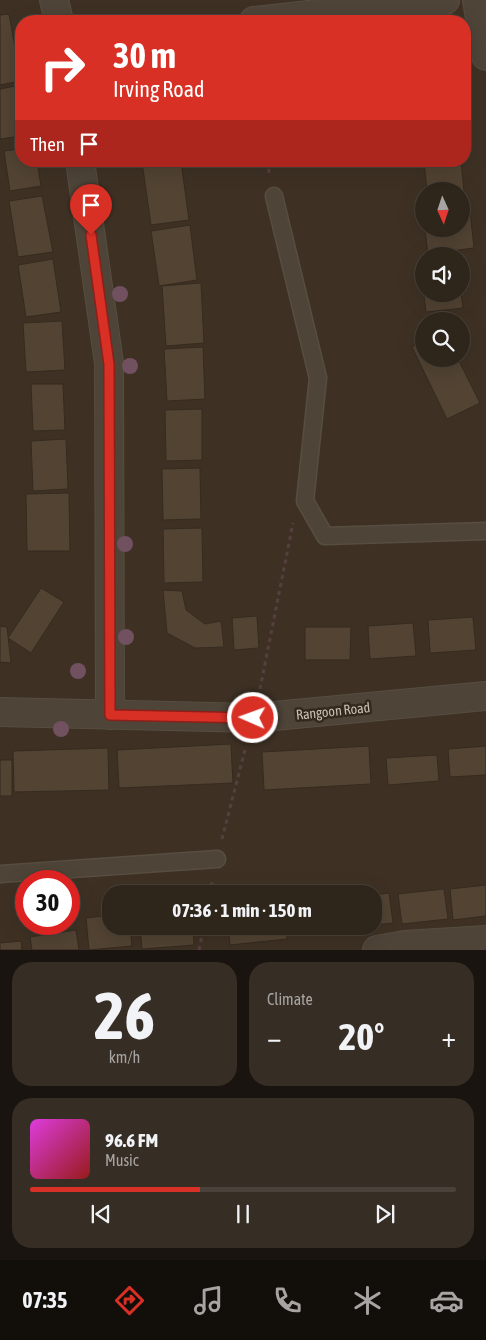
<!DOCTYPE html>
<html lang="en">
<head>
<meta charset="utf-8">
<style>
  body { margin:0; font-family:"Asap Condensed",sans-serif; background:#362d24; color:#f1f3f6; height:100vh; display:flex; flex-direction:column; font-size:19px; white-space:nowrap }
  * { box-sizing:border-box; margin:0 }
  p { font-size:16px; color:#a7a5a3 }
  .icon { flex:none; width:28px; height:28px; fill:none; stroke:currentColor; stroke-width:2; stroke-linecap:round; stroke-linejoin:round }
  .map { position:relative; height:950px; overflow:hidden }
  .sheet { display:flex; flex-direction:column; gap:12px; padding:12px; background:#19140f; flex:1 }
  .sheet>* { flex:none }
  .guide { position:absolute; left:15px; top:15px; width:456px; height:152px; border-radius:20px; box-shadow:0 5px 20px #0002,0 0 0 1px #49423a; background:#d93025; color:#fff; overflow:hidden }
  .needle { width:32px; rotate:177deg }
  .buttons { position:absolute; left:415px; top:182px; display:grid; gap:10px }
  .buttons a { display:grid; place-items:center; width:55px; height:55px; border-radius:50%; background:#2e251b; box-shadow:0 5px 20px #0002,0 0 0 1px #49423a; font-size:25px }
  .speed { position:absolute; left:15px; top:870px; display:flex; gap:10px; font-size:25px; font-weight:700; text-align:center }
  .speed>* { display:grid; place-content:center; width:65px; height:65px; border-radius:50%; background:#2e251b; box-shadow:0 5px 20px #0002,0 0 0 1px #49423a; line-height:1 }
  .speed .limit { border:8px solid #d22; background:#fff; color:#111 }
  .pin { position:absolute; display:grid; place-items:center; width:42px; height:42px; color:#fff; margin:-51px -21px; border-radius:50% 50% 50% 0; rotate:-45deg; box-shadow:0 0 5px #0007 }
  .pin .icon { rotate:45deg }
  .me { position:absolute; width:55px; margin:-28px; rotate:272deg; stroke-linejoin:round; filter:drop-shadow(0 0 4px #0008) }
  .turn { display:flex; align-items:center; gap:18px; height:105px; padding:0 15px; font-size:22px }
  .turn .icon { width:65px; height:65px; stroke-width:2.5 }
  .turn b { display:block; font-size:35px; line-height:42px }
  .then { display:flex; align-items:center; height:48px; padding:0 15px; background:#0003; gap:10px; font-size:19px }
  .big { font-size:38px; font-weight:700; line-height:1.1 }
  .sheet .widget { flex:1; display:flex; flex-direction:column; justify-content:center; gap:8px; min-width:0; padding:0 18px; border-radius:20px; background:#362d24 }
  .sheet .dial { align-items:center; gap:0 }
  .dial b { font-size:65px; line-height:1 }
  .song { display:flex; align-items:center; gap:15px }
  .cover { width:60px; height:60px; border-radius:8px; background:linear-gradient(135deg,hsl(300 70% 55%),hsl(0 70% 35%)) }
  .played { height:5px; border-radius:2px; background:linear-gradient(90deg,#d93025 40%,#49423a 40%) }
  .keys { display:flex; justify-content:space-around; direction:ltr }
  .heat { display:flex; justify-content:space-between; align-items:center; font-size:28px; direction:ltr }
  .sheet .tiles { flex:1; display:grid; gap:12px; grid-template-columns:1fr 1fr }
  .widget:last-child { grid-column:span 2 }
  .trip { position:absolute; left:102px; top:885px; width:280px; height:50px; border-radius:20px; background:#2e251b; box-shadow:0 5px 20px #0002,0 0 0 1px #49423a; font-weight:700; line-height:50px; text-align:center }
  .dock { display:flex; height:80px; justify-content:space-around; align-items:center; background:#120f0b; color:#a7a5a3 }
  .dock .icon { width:35px; height:35px }
  .dock .selected { color:#d93025 }
  .dock b { font-size:22px; color:#f1f3f6 }
  .map>svg:first-child { display:block }
  .building { fill:#524333; stroke:#352b1f }
  .lines { fill:none; stroke-linecap:round; stroke-linejoin:round }
  .lane-casing { stroke:#574d41; stroke-width:19 }
  .street-casing { stroke:#574d41; stroke-width:30 }
  .path { stroke:#573f3f; stroke-width:3; stroke-dasharray:4 4; stroke-linecap:butt }
  .lane { stroke:#4e4438; stroke-width:16 }
  .street { stroke:#4e4438; stroke-width:28 }
  .tree { fill:#715160 }
  .route-casing { stroke:#8d1f18; stroke-width:12 }
  .route { stroke:#d93025; stroke-width:9 }
  .labels { text-anchor:middle; dominant-baseline:central; stroke-width:5; stroke-linejoin:round; paint-order:stroke }
  .street-label { font-size:14px; fill:#c9c0b4; stroke:#33291d }
</style>
</head>
<body>
<div class="map">
<svg width="486" height="950" viewBox="0 0 486 950">
  <rect width="100%" height="100%" fill="#3e3124"/>
  <!-- building -->
  <g class="building">
    <path d="M 9,14 L 21,81 L 0,85 L 0,15 Z"/>
    <path d="M 21,85 L 21,136 L 0,139 L 0,89 Z"/>
    <path d="M 21,149 L 21,161 L 37,161 L 41,186 L 10,191 L 4,151 Z"/>
    <path d="M 181,161 L 189,220 L 151,225 L 142,162 Z"/>
    <path d="M 424,161 L 461,161 L 464,191 L 427,191 Z"/>
    <path d="M 42,196 L 53,252 L 18,257 L 9,201 Z"/>
    <path d="M 469,201 L 474,248 L 428,254 L 425,229 L 461,229 L 461,202 Z"/>
    <path d="M 190,225 L 197,280 L 159,286 L 151,231 Z"/>
    <path d="M 53,259 L 61,312 L 26,317 L 18,265 Z"/>
    <path d="M 201,283 L 204,343 L 166,346 L 162,286 Z"/>
    <path d="M 424,294 L 461,294 L 463,308 L 426,312 Z"/>
    <path d="M 62,321 L 65,370 L 26,372 L 23,323 Z"/>
    <path d="M 424,341 L 424,359 L 458,359 L 480,403 L 447,419 L 412,347 Z"/>
    <path d="M 203,347 L 205,399 L 167,401 L 164,349 Z"/>
    <path d="M 31,384 L 63,384 L 65,430 L 33,431 Z"/>
    <path d="M 202,409 L 202,460 L 166,461 L 165,410 Z"/>
    <path d="M 66,439 L 68,489 L 33,491 L 31,441 Z"/>
    <path d="M 200,468 L 201,519 L 163,520 L 162,469 Z"/>
    <path d="M 69,493 L 70,551 L 27,551 L 26,494 Z"/>
    <path d="M 202,528 L 203,582 L 164,583 L 163,529 Z"/>
    <path d="M 41,588 L 64,602 L 31,653 L 8,638 Z"/>
    <path d="M 163,590 L 182,591 L 186,610 L 205,624 L 221,621 L 224,647 L 195,648 L 167,633 Z"/>
    <path d="M 257,616 L 259,648 L 234,650 L 232,618 Z"/>
    <path d="M 473,617 L 476,650 L 430,653 L 428,620 Z"/>
    <path d="M 413,623 L 416,656 L 370,659 L 368,626 Z"/>
    <path d="M 0,626 L 7,627 L 11,663 L 0,662 Z"/>
    <path d="M 305,627 L 351,627 L 350,660 L 305,660 Z"/>
    <path d="M 231,744 L 233,783 L 119,788 L 117,750 Z"/>
    <path d="M 369,746 L 371,784 L 264,790 L 262,752 Z"/>
    <path d="M 486,746 L 486,775 L 450,777 L 448,749 Z"/>
    <path d="M 108,748 L 109,790 L 14,792 L 13,751 Z"/>
    <path d="M 437,755 L 439,781 L 388,785 L 386,758 Z"/>
    <rect x="0" y="760" width="12" height="36"/>
    <path d="M 486,885 L 486,916 L 453,920 L 450,889 Z"/>
    <path d="M 444,889 L 448,919 L 402,924 L 398,894 Z"/>
    <path d="M 389,893 L 393,923 L 374,925 L 374,895 Z"/>
    <path d="M 111,915 L 111,926 L 130,926 L 132,946 L 89,950 L 86,918 Z"/>
    <path d="M 140,926 L 193,926 L 194,945 L 142,949 Z"/>
    <path d="M 228,926 L 286,926 L 287,939 L 230,945 Z"/>
    <path d="M 291,926 L 337,926 L 338,931 L 292,936 Z"/>
    <path d="M 347,926 L 367,926 L 347,929 Z"/>
    <path d="M 76,930 L 79,950 L 32,950 L 30,937 Z"/>
    <path d="M 21,941 L 22,950 L 0,950 L 0,943 Z"/>
  </g>
  <g class="lines">
    <defs>
      <g id="lane">
        <path d="M 274,196 L 318,378 L 305,501 L 325,536 L 486,531"/>
        <path d="M 0,874 L 217,859"/>
      </g>
      <g id="street">
        <path d="M 54,0 L 59,21"/>
        <path d="M 477,0 L 486,56"/>
        <path d="M 254,21 L 445,0"/>
        <path d="M 80,161 L 109,363 L 110,715"/>
        <path d="M 0,712 L 253,718 L 486,696"/>
        <path d="M 377,950 L 405,945 L 486,940"/>
      </g>
    </defs>
    <!-- lane casing -->
    <use href="#lane" class="lane-casing"/>
    <!-- street casing -->
    <use href="#street" class="street-casing"/>
    <!-- path -->
    <g class="path">
      <path d="M 267,161 L 270,176"/>
      <path d="M 260,689 L 293,523"/>
      <path d="M 222,839 L 246,746"/>
      <path d="M 210,894 L 212,882"/>
      <path d="M 199,950 L 204,926"/>
    </g>
    <!-- lane -->
    <use href="#lane" class="lane"/>
    <!-- street -->
    <use href="#street" class="street"/>
  </g>
  <!-- trees -->
  <g class="tree">
    <circle cx="120" cy="294" r="8"/>
    <circle cx="130" cy="366" r="8"/>
    <circle cx="125" cy="544" r="8"/>
    <circle cx="126" cy="637" r="8"/>
    <circle cx="78" cy="671" r="8"/>
    <circle cx="61" cy="729" r="8"/>
  </g>
  <g class="lines">
    <defs>
      <path id="route" d="M 91,235 L 109,364 L 110,715 L 253,718"/>
    </defs>
    <!-- route casing -->
    <use href="#route" class="route-casing"/>
    <!-- route -->
    <use href="#route" class="route"/>
  </g>
  <g class="labels">
    <!-- street labels -->
    <g class="street-label">
      <text transform="translate(333 711) rotate(-6)">Rangoon Road</text>
    </g>
  </g>
</svg>
<div class="buttons">
<a><svg class="needle" viewBox="-14 -14 28 28"><path d="M0-13l5 13h-10z" fill="#e53935"/><path d="M0 13l5-13h-10z" fill="#a7a5a3"/></svg></a>
<a><svg class="icon" aria-label="sound" viewBox="0 0 24 24"><path d="M4 9h4l5-4v14l-5-4H4zM17 9q2 3 0 6"/></svg></a>
<a><svg class="icon" aria-label="search" viewBox="0 0 24 24"><circle cx="10" cy="10" r="6"/><path d="M15 15l6 6"/></svg></a>
</div>
<div class="speed"><div class="limit">30</div></div>
<div class="pin" style="left:91px;top:235px;background:#d93025"><svg class="icon" aria-label="arrive" viewBox="0 0 24 24"><path d="M6 21V4h12l-3 4 3 4H6"/></svg></div>
<svg class="me" style="left:253px;top:718px" viewBox="-20 -20 40 40"><circle r="17" fill="#d93025" stroke="#fff" stroke-width="3"/><path d="M0-11L8 9 0 5-8 9z" fill="#fff"/></svg>
<div class="trip">07:36 · 1 min · 150 m</div>
<div class="guide">
<div class="turn"><svg class="icon" aria-label="right" viewBox="0 0 24 24"><path d="M7 20v-9h11M14 6l5 5-5 5"/></svg><div><b>30 m</b>Irving Road</div></div>
<div class="then">Then<svg class="icon" aria-label="arrive" viewBox="0 0 24 24"><path d="M6 21V4h12l-3 4 3 4H6"/></svg></div>
</div>
</div>
<section class="sheet">
<div class="tiles">
<div class="widget dial"><b>26</b><p>km/h</p></div>
<div class="widget"><p>Climate</p>
<div class="heat"><a>−</a><b class="big">20°</b><a>+</a></div>
</div>
<div class="widget">
<div class="song"><i class="cover"></i><div><b>96.6 FM</b><p>Music</p></div></div>
<div class="played"></div>
<div class="keys"><svg class="icon" aria-label="previous" viewBox="0 0 24 24"><path d="M18 5L8 12l10 7zM5 5v14"/></svg><svg class="icon" aria-label="pause" viewBox="0 0 24 24"><path d="M8 5v14M16 5v14"/></svg><svg class="icon" aria-label="next" viewBox="0 0 24 24"><path d="M6 5l10 7-10 7zM19 5v14"/></svg></div>
</div>
</div>
</section>
<nav class="dock">
<b>07:35</b>
<svg class="icon selected" aria-label="directions" viewBox="0 0 24 24"><path d="M12 3l9 9-9 9-9-9zM9 14v-3h6M13 9l2 2-2 2"/></svg>
<svg class="icon" aria-label="music" viewBox="0 0 24 24"><path d="M9 18V5l10-2v13"/><circle cx="6" cy="18" r="3"/><circle cx="16" cy="16" r="3"/></svg>
<svg class="icon" aria-label="phone" viewBox="0 0 24 24"><path d="M5 4h4l2 5-3 2q2 4 5 5l2-3 5 2v4C11 20 4 13 5 4z"/></svg>
<svg class="icon" aria-label="climate" viewBox="0 0 24 24"><path d="M12 3v18M4 7l16 10M4 17L20 7"/></svg>
<svg class="icon" aria-label="car" viewBox="0 0 24 24"><path d="M5 17H2v-5l4-1 3-4h7l3 4 3 1v5h-3M9 17h6M6 11h13"/><circle cx="7" cy="17" r="2"/><circle cx="17" cy="17" r="2"/></svg>
</nav>
</body>
</html>
